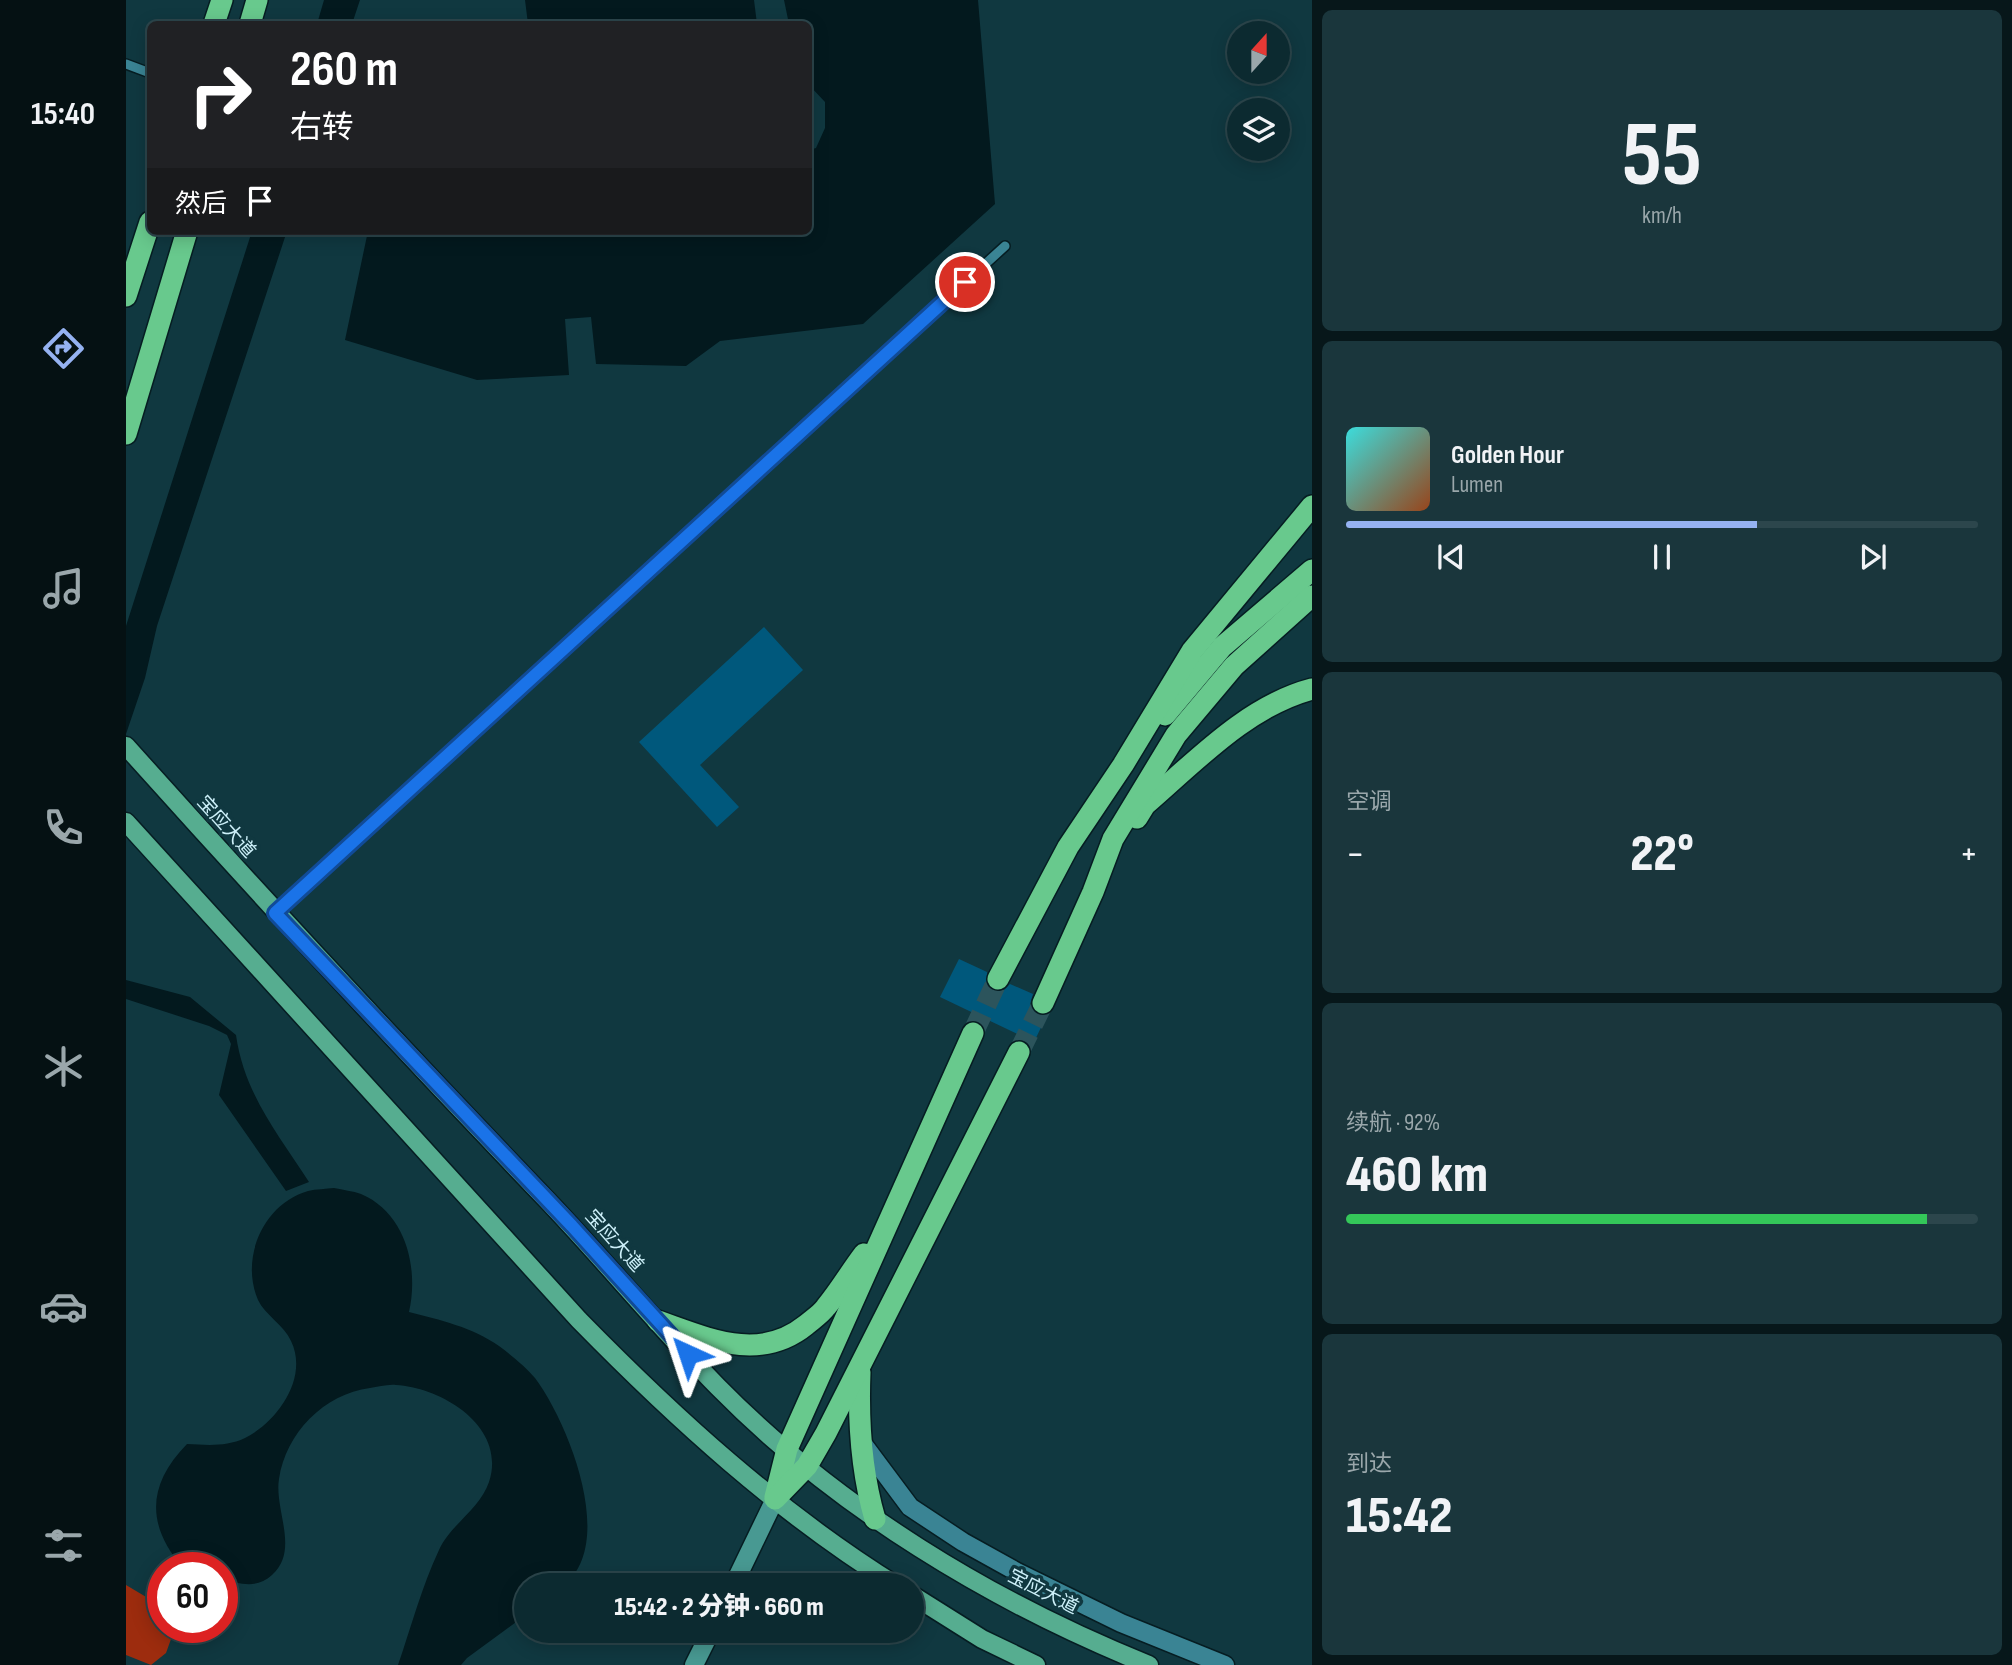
<!DOCTYPE html>
<html lang="zh">
<head>
<meta charset="utf-8">
<style>
  body { margin:0; font-family:"Sofia Sans Condensed","Noto Sans SC",sans-serif; background:#1a363c; color:#f1f3f6; height:100vh; display:flex; flex-direction:column; font-size:26px; white-space:nowrap }
  * { box-sizing:border-box; margin:0 }
  p { font-size:23px; color:#9aa7ab }
  .icon { flex:none; width:38px; height:38px; fill:none; stroke:currentColor; stroke-width:2; stroke-linecap:round; stroke-linejoin:round }
  .map { position:relative; flex:1; overflow:hidden }
  .panel { display:flex; flex-direction:column; gap:10px; padding:10px; background:#07171a; width:700px }
  .panel>* { flex:none }
  .guide { position:absolute; left:21px; top:21px; width:665px; height:214px; border-radius:10px; box-shadow:0 4px 18px #0003,0 0 0 2px #2c464c; background:#202124; color:#fff; overflow:hidden }
  .needle { width:46px; rotate:21deg }
  .fabs { position:absolute; left:1101px; top:21px; display:grid; gap:14px }
  .fabs a { display:grid; place-items:center; width:63px; height:63px; border-radius:50%; background:#0c2a30; box-shadow:0 4px 18px #0003,0 0 0 2px #2c464c; font-size:35px }
  .speed { position:absolute; left:21px; top:1552px; display:flex; gap:14px; font-size:35px; font-weight:700; text-align:center }
  .speed>* { display:grid; place-content:center; width:91px; height:91px; border-radius:50%; background:#0c2a30; box-shadow:0 4px 18px #0003,0 0 0 2px #2c464c; line-height:1 }
  .speed .limit { border:10px solid #d22; background:#fff; color:#111 }
  .pin { position:absolute; display:grid; place-items:center; width:60px; height:60px; color:#fff; margin:-30px; border:4px solid #fff; border-radius:50%; box-shadow:0 2px 7px #0007 }
  .me { position:absolute; width:77px; margin:-38px; rotate:318deg; stroke-linejoin:round; filter:drop-shadow(0 0 5px #0008) }
  .turn { display:flex; align-items:center; gap:24px; height:147px; padding:0 28px; font-size:32px }
  .turn .icon { width:91px; height:91px; stroke-width:2.5 }
  .turn b { display:block; font-size:49px; line-height:60px }
  .then { display:flex; align-items:center; height:66px; padding:0 28px; background:#0003; gap:14px; font-size:26px }
  .big { font-size:52px; font-weight:800; line-height:1.1 }
  .panel .card { flex:1; display:flex; flex-direction:column; justify-content:center; gap:10px; min-width:0; padding:0 24px; border-radius:10px; background:#1a363c }
  .panel .dial { align-items:center; gap:0 }
  .dial b { font-size:91px; line-height:1 }
  .song { display:flex; align-items:center; gap:21px }
  .cover { width:84px; height:84px; border-radius:10px; background:linear-gradient(135deg,hsl(180 70% 55%),hsl(20 70% 35%)) }
  .played { height:7px; border-radius:4px; background:linear-gradient(90deg,#95b2f1 65%,#2c464c 65%) }
  .keys { display:flex; justify-content:space-around; direction:ltr }
  .heat { display:flex; justify-content:space-between; align-items:center; font-size:38px; direction:ltr }
  .charge { height:10px; border-radius:5px; background:linear-gradient(90deg,#34c759 92%,#2c464c 0) }
  .trip { position:absolute; left:388px; top:1573px; width:410px; height:70px; border-radius:35px; background:#0c2a30; box-shadow:0 4px 18px #0003,0 0 0 2px #2c464c; font-weight:800; line-height:70px; text-align:center }
  main { display:flex; flex:1; min-height:0 }
  .tab-bar { display:flex; flex-direction:column; width:126px; justify-content:space-around; align-items:center; background:#051113; color:#9aa7ab }
  .tab-bar .icon { width:49px; height:49px }
  .tab-bar .current { color:#95b2f1 }
  .tab-bar b { font-size:32px; color:#f1f3f6 }
  .map>svg:first-child { display:block }
  .forest { fill:#9d2c0e }
  .water { fill:#03191e }
  .building { fill:#00587c }
  .lines { fill:none; stroke-linecap:round; stroke-linejoin:round }
  .highway-tunnel { stroke:#2c545c; stroke-width:21; stroke-dasharray:21 10; stroke-linecap:butt }
  .lane-casing { stroke:#061d22; stroke-width:12 }
  .street-casing { stroke:#061d22; stroke-width:21 }
  .secondary-casing { stroke:#061d22; stroke-width:21 }
  .primary-casing { stroke:#061d22; stroke-width:21 }
  .highway-casing { stroke:#061d22; stroke-width:24 }
  .lane { stroke:#3a8494; stroke-width:9 }
  .street { stroke:#3a8494; stroke-width:18 }
  .secondary { stroke:#489992; stroke-width:18 }
  .primary { stroke:#56ad90; stroke-width:18 }
  .highway { stroke:#68c98d; stroke-width:21 }
  .route-casing { stroke:#114b97; stroke-width:18 }
  .route { stroke:#1a73e8; stroke-width:12 }
  .labels { text-anchor:middle; dominant-baseline:central; stroke-width:7; stroke-linejoin:round; paint-order:stroke }
  .street-label { font-size:19px; fill:#cdf0f9; stroke:#103840 }
</style>
</head>
<body>
<main>
<nav class="tab-bar">
<b>15:40</b>
<svg class="icon current" aria-label="directions" viewBox="0 0 24 24"><path d="M12 3l9 9-9 9-9-9zM9 14v-3h6M13 9l2 2-2 2"/></svg>
<svg class="icon" aria-label="music" viewBox="0 0 24 24"><path d="M9 18V5l10-2v13"/><circle cx="6" cy="18" r="3"/><circle cx="16" cy="16" r="3"/></svg>
<svg class="icon" aria-label="phone" viewBox="0 0 24 24"><path d="M5 4h4l2 5-3 2q2 4 5 5l2-3 5 2v4C11 20 4 13 5 4z"/></svg>
<svg class="icon" aria-label="climate" viewBox="0 0 24 24"><path d="M12 3v18M4 7l16 10M4 17L20 7"/></svg>
<svg class="icon" aria-label="car" viewBox="0 0 24 24"><path d="M5 17H2v-5l4-1 3-4h7l3 4 3 1v5h-3M9 17h6M6 11h13"/><circle cx="7" cy="17" r="2"/><circle cx="17" cy="17" r="2"/></svg>
<svg class="icon" aria-label="filters" viewBox="0 0 24 24"><path d="M4 7h16M4 17h16"/><circle cx="9" cy="7" r="2"/><circle cx="15" cy="17" r="2"/></svg>
</nav>
<div class="map">
<svg width="1186" height="1665" viewBox="0 0 1186 1665">
  <rect width="100%" height="100%" fill="#103840"/>
  <!-- forest -->
  <path class="forest" d="M 0,1585 L 37,1607 L 37,1628 L 49,1628 L 40,1653 L 25,1665 L 0,1655 Z"/>
  <!-- water -->
  <g class="water">
    <path d="M 198,0 L 234,0 L 226,24 L 191,24 Z"/>
    <path d="M 399,0 L 628,0 L 631,24 L 402,24 Z"/>
    <path d="M 658,0 L 852,0 L 869,204 L 737,324 L 594,341 L 560,366 L 470,364 L 465,317 L 439,319 L 443,375 L 351,380 L 219,340 L 242,231 L 682,231 L 683,150 L 690,148 L 699,128 L 699,102 L 683,85 L 682,24 L 663,24 Z"/>
    <path d="M 126,231 L 161,231 L 31,626 L 19,678 L 0,734 L 0,626 Z"/>
    <path d="M 0,980 L 64,997 L 110,1035 C 118,1093 152,1134 183,1182 L 160,1191 L 93,1095 L 105,1044 L 101,1035 L 83,1026 L 0,999 Z"/>
    <path d="M 208,1188 C 217,1190 227,1191 235,1194 C 280,1213 293,1268 283,1312 C 314,1320 346,1327 373,1346 C 385,1355 400,1367 409,1378 C 442,1422 491,1543 438,1585 L 401,1586 L 401,1614 L 341,1658 L 335,1665 L 272,1665 C 285,1627 296,1586 313,1550 C 324,1525 354,1509 363,1482 C 381,1427 317,1388 270,1385 C 262,1384 252,1387 244,1388 C 198,1394 160,1433 153,1479 C 148,1510 174,1550 146,1575 C 131,1589 114,1584 96,1579 L 96,1568 L 57,1568 C 20,1525 21,1485 61,1444 C 81,1445 100,1447 119,1438 C 151,1422 183,1378 165,1341 C 158,1325 139,1315 132,1300 C 114,1258 137,1204 182,1191 C 190,1189 200,1189 208,1188 Z"/>
  </g>
  <!-- building -->
  <g class="building">
    <path d="M 638,627 L 677,670 L 574,765 L 613,807 L 591,827 L 513,742 Z"/>
    <path d="M 833,959 L 861,972 L 861,985 L 866,991 L 878,990 L 884,984 L 907,994 L 904,1004 L 906,1010 L 912,1015 L 921,1015 L 908,1042 L 814,997 Z"/>
  </g>
  <g class="lines">
    <!-- highway-tunnel -->
    <g class="highway-tunnel">
      <path d="M 847,1033 L 872,979"/>
      <path d="M 893,1052 L 917,1003"/>
    </g>
    <defs>
      <g id="lane">
        <path d="M 0,64 L 24,73"/>
        <path d="M 150,911 L 879,246"/>
      </g>
      <path id="street" d="M 734,1440 L 784,1507 L 837,1542 L 891,1572 L 995,1623 L 1099,1665"/>
      <g id="secondary">
        <path d="M 607,1586 L 649,1499"/>
        <path d="M 568,1665 L 585,1631"/>
      </g>
      <g id="primary">
        <path d="M 0,746 C 138,900 279,1052 422,1201 C 480,1262 533,1327 592,1387 C 711,1508 866,1602 1023,1665"/>
        <path d="M 0,822 L 453,1320 C 550,1419 652,1512 771,1586"/>
        <path d="M 786,1595 L 856,1639 L 910,1665"/>
      </g>
      <g id="highway">
        <path d="M 88,24 L 96,0"/>
        <path d="M 124,24 L 131,0"/>
        <path d="M 0,296 L 24,222"/>
        <path d="M 0,434 L 61,231"/>
        <path d="M 1039,715 L 1096,647 L 1186,570"/>
        <path d="M 1011,818 L 1019,805 C 1069,762 1121,706 1186,689"/>
        <path d="M 872,979 L 942,847 L 997,765 L 1066,651 L 1186,506"/>
        <path d="M 917,1003 L 967,892 L 987,839 L 1050,735 L 1108,666 L 1186,596"/>
        <path d="M 532,1321 C 581,1338 633,1363 680,1325 C 687,1319 695,1314 700,1307 C 714,1290 725,1271 738,1254"/>
        <path d="M 734,1372 C 732,1422 735,1471 749,1519"/>
        <path d="M 649,1497 L 661,1449 L 847,1033"/>
        <path d="M 649,1499 L 681,1466 L 700,1433 L 893,1052"/>
      </g>
    </defs>
    <!-- lane casing -->
    <use href="#lane" class="lane-casing"/>
    <!-- street casing -->
    <use href="#street" class="street-casing"/>
    <!-- secondary casing -->
    <use href="#secondary" class="secondary-casing"/>
    <!-- primary casing -->
    <use href="#primary" class="primary-casing"/>
    <!-- highway casing -->
    <use href="#highway" class="highway-casing"/>
    <!-- lane -->
    <use href="#lane" class="lane"/>
    <!-- street -->
    <use href="#street" class="street"/>
    <!-- secondary -->
    <use href="#secondary" class="secondary"/>
    <!-- primary -->
    <use href="#primary" class="primary"/>
    <!-- highway -->
    <use href="#highway" class="highway"/>
  </g>
  <g class="lines">
    <defs>
      <path id="route" d="M 562,1354 L 446,1226 L 149,913 L 839,282"/>
    </defs>
    <!-- route casing -->
    <use href="#route" class="route-casing"/>
    <!-- route -->
    <use href="#route" class="route"/>
  </g>
  <g class="labels">
    <!-- street labels -->
    <g class="street-label">
      <text transform="translate(100 827) rotate(48)">宝应大道</text>
      <text transform="translate(488 1241) rotate(48)">宝应大道</text>
      <text transform="translate(917 1592) rotate(27)">宝应大道</text>
    </g>
  </g>
</svg>
<div class="fabs">
<a><svg class="needle" viewBox="-14 -14 28 28"><path d="M0-13l5 13h-10z" fill="#e53935"/><path d="M0 13l5-13h-10z" fill="#9aa7ab"/></svg></a>
<a><svg class="icon" aria-label="layers" viewBox="0 0 24 24"><path d="M12 4l9 5-9 5-9-5zM3 14l9 5 9-5"/></svg></a>
</div>
<div class="speed"><div class="limit">60</div></div>
<div class="pin" style="left:839px;top:282px;background:#d93025"><svg class="icon" aria-label="arrive" viewBox="0 0 24 24"><path d="M6 21V4h12l-3 4 3 4H6"/></svg></div>
<svg class="me" style="left:562px;top:1354px" viewBox="-20 -20 40 40"><path d="M0-17L14 15 0 8-14 15z" fill="#1a73e8" stroke="#fff" stroke-width="4"/></svg>
<div class="trip">15:42 · 2 分钟 · 660 m</div>
<div class="guide">
<div class="turn"><svg class="icon" aria-label="right" viewBox="0 0 24 24"><path d="M7 20v-9h11M14 6l5 5-5 5"/></svg><div><b>260 m</b>右转</div></div>
<div class="then">然后<svg class="icon" aria-label="arrive" viewBox="0 0 24 24"><path d="M6 21V4h12l-3 4 3 4H6"/></svg></div>
</div>
</div>
<section class="panel">
<div class="card dial"><b>55</b><p>km/h</p></div>
<div class="card">
<div class="song"><i class="cover"></i><div><b>Golden Hour</b><p>Lumen</p></div></div>
<div class="played"></div>
<div class="keys"><svg class="icon" aria-label="previous" viewBox="0 0 24 24"><path d="M18 5L8 12l10 7zM5 5v14"/></svg><svg class="icon" aria-label="pause" viewBox="0 0 24 24"><path d="M8 5v14M16 5v14"/></svg><svg class="icon" aria-label="next" viewBox="0 0 24 24"><path d="M6 5l10 7-10 7zM19 5v14"/></svg></div>
</div>
<div class="card"><p>空调</p>
<div class="heat"><a>−</a><b class="big">22°</b><a>+</a></div>
</div>
<div class="card"><p>续航 · 92%</p><b class="big">460 km</b><div class="charge"></div></div>
<div class="card"><p>到达</p><b class="big">15:42</b></div>
</section>
</main>
</body>
</html>
